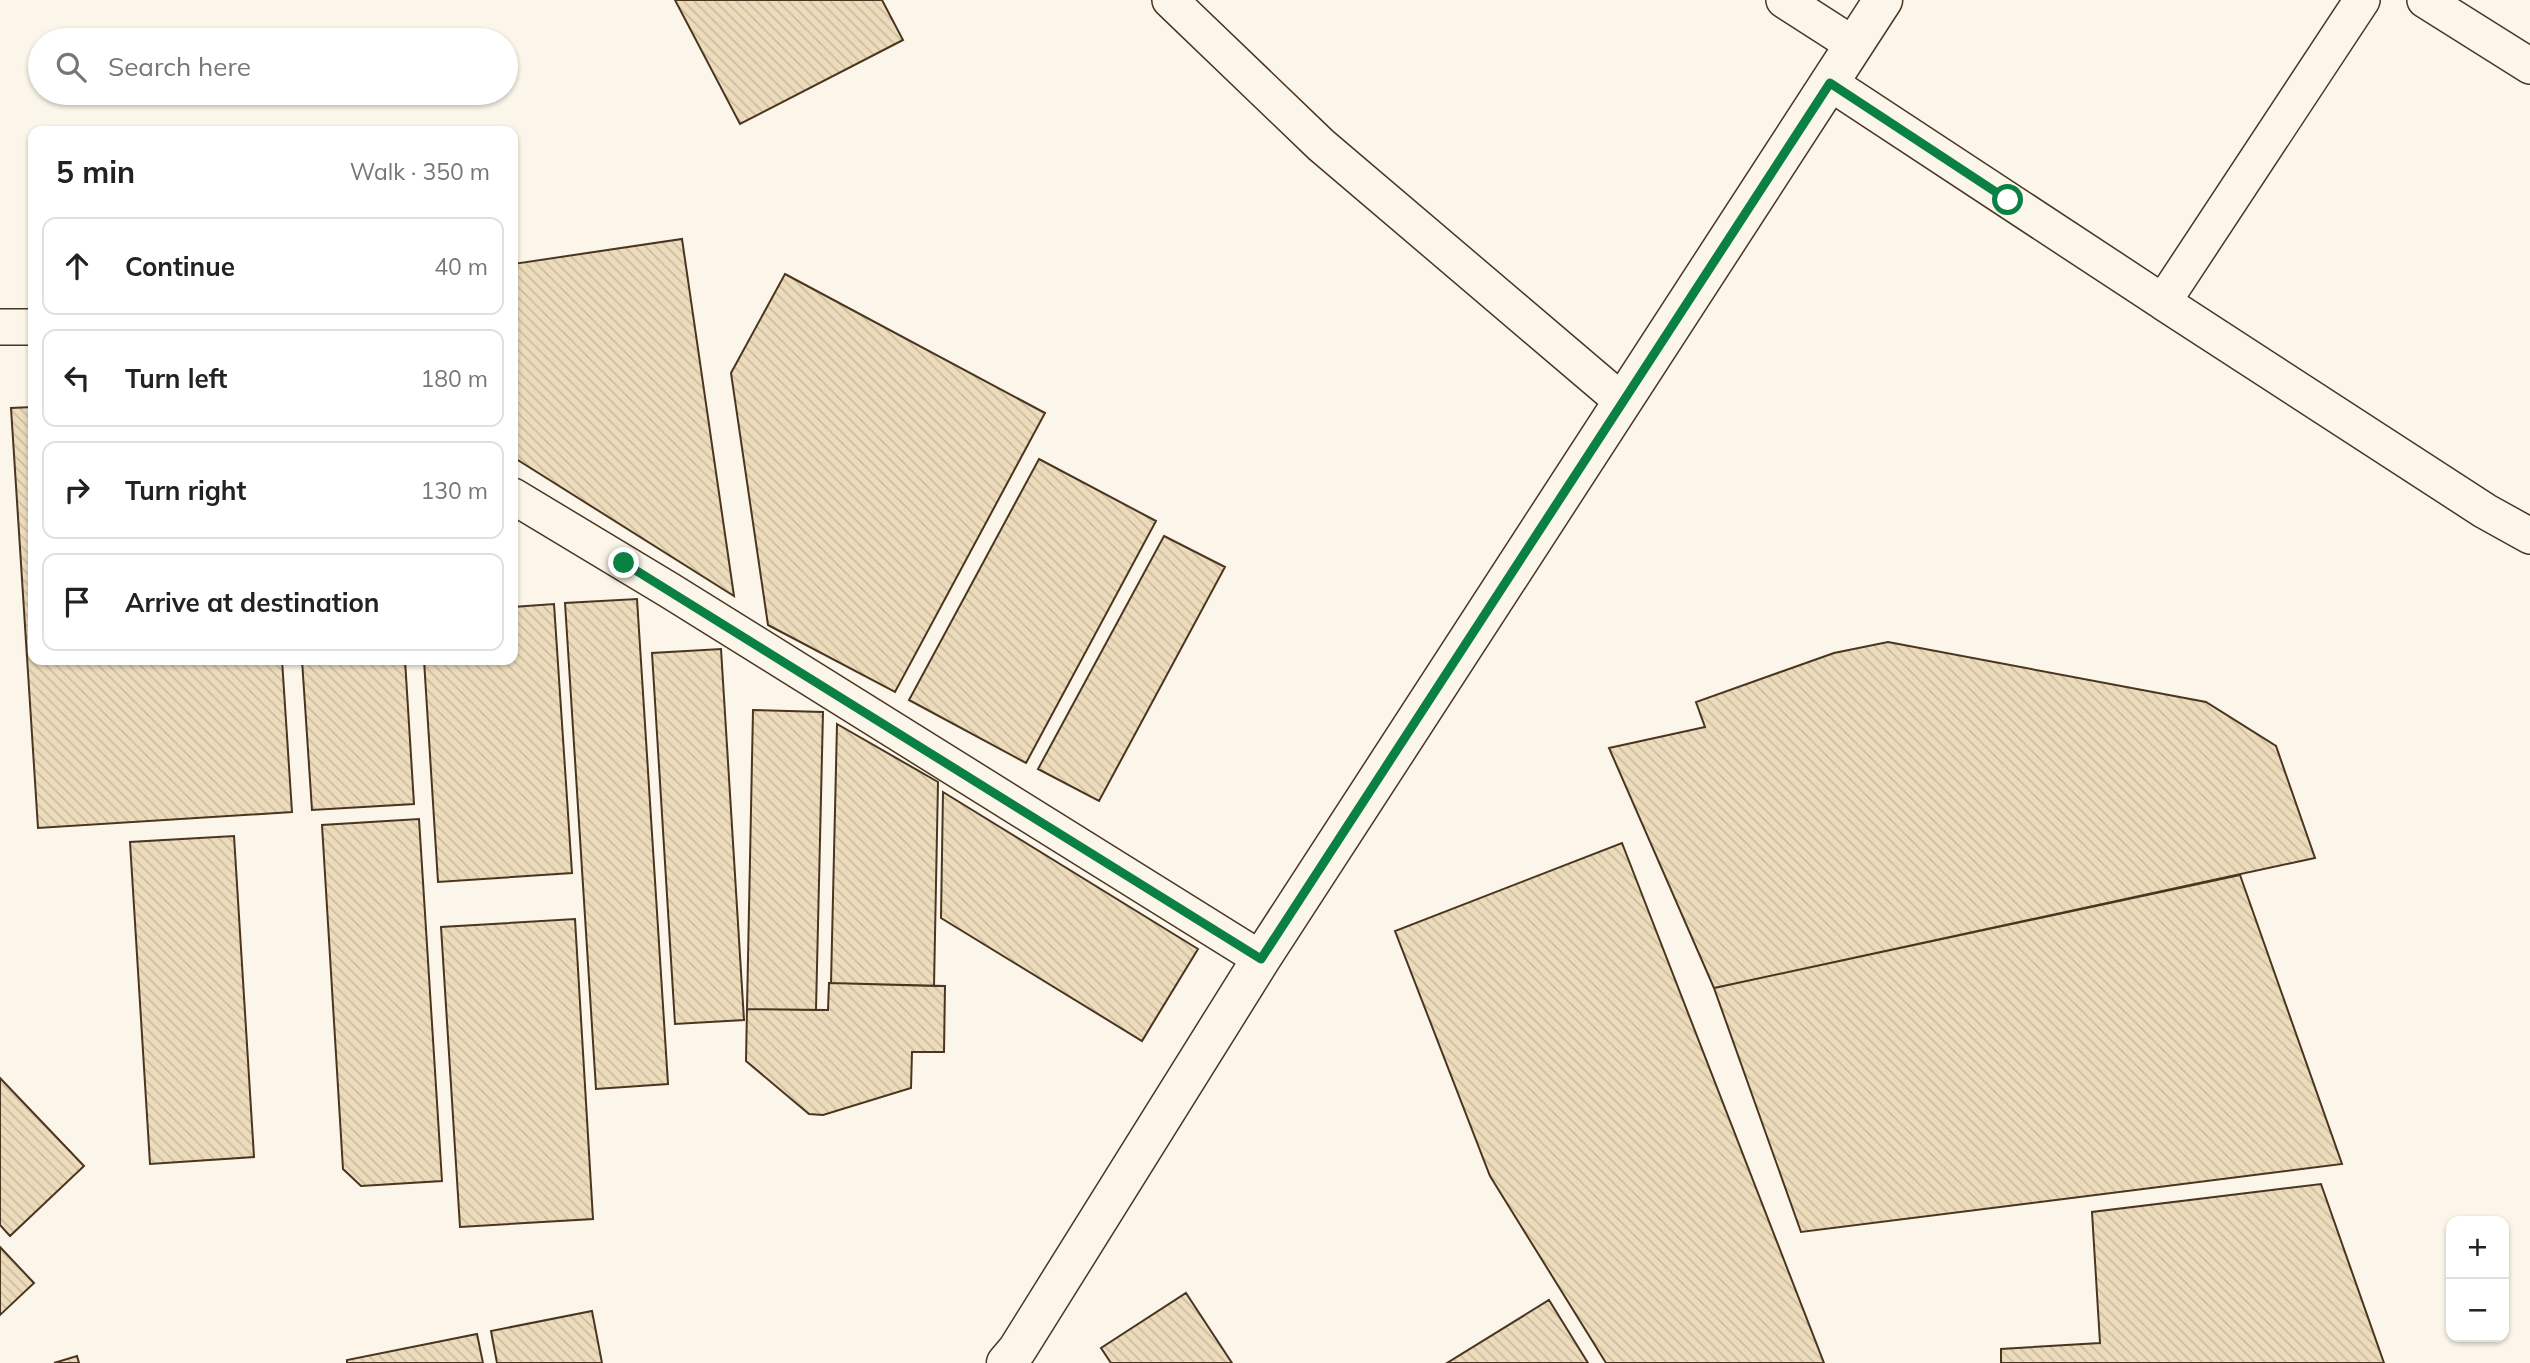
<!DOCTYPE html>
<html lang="en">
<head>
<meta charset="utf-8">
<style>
	:root { --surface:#fff; --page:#f6f6f6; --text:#222; --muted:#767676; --line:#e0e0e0 }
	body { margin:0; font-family:Mulish,sans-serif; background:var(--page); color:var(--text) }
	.controls { position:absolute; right:21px; bottom:21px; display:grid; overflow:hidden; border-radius:14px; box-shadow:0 2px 5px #0004 }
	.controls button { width:63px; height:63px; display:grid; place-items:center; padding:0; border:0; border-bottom:2px solid var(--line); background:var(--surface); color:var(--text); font:35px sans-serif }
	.stop { position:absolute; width:21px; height:21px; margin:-16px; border:5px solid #0b8043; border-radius:50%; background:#fff }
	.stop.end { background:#0b8043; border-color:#fff; box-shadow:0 2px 7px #0008 }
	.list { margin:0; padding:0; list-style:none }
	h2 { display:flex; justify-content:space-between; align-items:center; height:91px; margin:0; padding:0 28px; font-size:30px }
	h2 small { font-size:23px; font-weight:400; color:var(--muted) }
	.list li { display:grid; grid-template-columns:46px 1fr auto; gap:21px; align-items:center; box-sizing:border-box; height:98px; margin:0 14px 14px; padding:0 14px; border:2px solid var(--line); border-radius:14px }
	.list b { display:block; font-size:26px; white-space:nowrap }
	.list em { font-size:23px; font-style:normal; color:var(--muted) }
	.icon { flex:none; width:38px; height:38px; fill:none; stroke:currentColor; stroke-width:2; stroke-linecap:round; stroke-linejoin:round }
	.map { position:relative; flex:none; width:2530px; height:1363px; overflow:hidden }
	.search { position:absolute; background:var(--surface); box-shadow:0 2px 5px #0004; left:28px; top:28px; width:490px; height:77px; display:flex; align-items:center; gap:18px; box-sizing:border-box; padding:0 24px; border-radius:38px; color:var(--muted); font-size:26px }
	.panel { position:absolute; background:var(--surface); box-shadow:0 2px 5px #0004; left:28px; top:126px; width:490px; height:539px; border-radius:14px }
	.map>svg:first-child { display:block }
	.building { fill:url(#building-back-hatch); stroke:#4a3520; stroke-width:2 }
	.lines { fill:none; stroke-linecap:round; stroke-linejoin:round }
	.street-casing { stroke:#4a3520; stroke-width:38 }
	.secondary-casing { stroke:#4a3520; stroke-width:41 }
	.street { stroke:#fbf6e9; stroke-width:35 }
	.secondary { stroke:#fbf6e9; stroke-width:38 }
	.route { stroke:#0b8043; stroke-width:9 }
</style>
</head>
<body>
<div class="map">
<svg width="2530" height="1363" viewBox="0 0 2530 1363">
	<defs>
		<pattern id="building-back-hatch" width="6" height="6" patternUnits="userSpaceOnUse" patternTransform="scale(1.75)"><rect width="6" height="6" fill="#ecdcbc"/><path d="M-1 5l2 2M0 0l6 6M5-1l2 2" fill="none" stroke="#ccbda1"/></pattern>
	</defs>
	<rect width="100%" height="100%" fill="#fbf6e9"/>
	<!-- building -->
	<path class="building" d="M 675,0 L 882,0 L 903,40 L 740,124 Z
		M 682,239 L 734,596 L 513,457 L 513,264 Z
		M 785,274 L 1045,413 L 895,692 L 768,625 L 731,373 Z
		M 33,407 L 33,660 L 282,660 L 292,812 L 38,828 L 11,408 Z
		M 1039,459 L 1156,521 L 1026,763 L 909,700 Z
		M 1164,536 L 1225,567 L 1099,801 L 1038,769 Z
		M 637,599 L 668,1084 L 596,1089 L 565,603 Z
		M 554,604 L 572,873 L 438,882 L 424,660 L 513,660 L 513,607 Z
		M 1888,642 L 2206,702 L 2276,746 L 2315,858 L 1714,988 L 1609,748 L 1705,727 L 1696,702 L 1834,653 Z
		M 721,649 L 744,1020 L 675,1024 L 652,653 Z
		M 302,660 L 405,660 L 414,804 L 312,810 Z
		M 753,710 L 823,712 L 816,1010 L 747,1009 Z
		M 837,724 L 938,782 L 934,986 L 831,983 Z
		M 943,792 L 1198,949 L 1142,1041 L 941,918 Z
		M 419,819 L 442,1181 L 361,1186 L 343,1169 L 322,825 Z
		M 234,836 L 254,1157 L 150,1164 L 130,842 Z
		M 1622,843 L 1824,1363 L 1606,1363 L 1490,1176 L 1395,931 Z
		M 2240,875 L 2342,1164 L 1801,1232 L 1714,988 Z
		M 575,919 L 593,1219 L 460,1227 L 441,927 Z
		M 829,983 L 945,986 L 944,1052 L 912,1052 L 911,1088 L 823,1115 L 809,1114 L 746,1061 L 747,1009 L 828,1010 Z
		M 0,1078 L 84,1166 L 10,1236 L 0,1225 Z
		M 2321,1184 L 2384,1363 L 2001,1363 L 2001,1349 L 2100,1343 L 2092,1212 Z
		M 0,1247 L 34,1283 L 0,1315 Z
		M 1186,1293 L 1232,1363 L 1111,1363 L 1101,1348 Z
		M 1549,1300 L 1588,1363 L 1447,1363 Z
		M 592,1311 L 602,1363 L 497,1363 L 491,1331 Z
		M 477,1334 L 483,1363 L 347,1363 L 347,1360 Z
		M 77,1356 L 79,1363 L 54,1363 Z"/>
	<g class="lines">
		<!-- street casing -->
		<g class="street-casing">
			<path id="street" d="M 1170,0 L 1321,145 L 1623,402
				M 1784,0 L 1854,45
				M 2362,0 L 2163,302 L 2485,511 L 2530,536
				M 2425,0 L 2530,66
				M 1830,83 L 2163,302
				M 0,327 L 33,327
				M 513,496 L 669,590 L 1261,959"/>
		</g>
		<!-- secondary casing -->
		<g class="secondary-casing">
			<path id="secondary" d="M 1006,1363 L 1017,1350 L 1261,959 L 1883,0"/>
		</g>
		<!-- street -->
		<use href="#street" class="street"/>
		<!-- secondary -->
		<use href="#secondary" class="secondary"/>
	</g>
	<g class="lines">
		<!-- route -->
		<path class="route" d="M 624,563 L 1261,959 L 1830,83 L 2008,200"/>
	</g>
</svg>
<div class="controls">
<button>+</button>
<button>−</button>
</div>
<div class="stop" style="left:2008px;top:200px"></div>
<div class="stop end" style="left:624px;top:563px"></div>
<div class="search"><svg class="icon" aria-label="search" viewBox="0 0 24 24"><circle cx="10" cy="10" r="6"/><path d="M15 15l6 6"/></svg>Search here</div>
<section class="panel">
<h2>5 min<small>Walk · 350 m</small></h2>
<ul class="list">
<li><svg class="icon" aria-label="ahead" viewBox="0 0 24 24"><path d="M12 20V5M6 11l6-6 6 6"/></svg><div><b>Continue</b></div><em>40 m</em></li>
<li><svg class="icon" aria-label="left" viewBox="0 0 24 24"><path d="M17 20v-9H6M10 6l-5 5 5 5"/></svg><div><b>Turn left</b></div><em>180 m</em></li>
<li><svg class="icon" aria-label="right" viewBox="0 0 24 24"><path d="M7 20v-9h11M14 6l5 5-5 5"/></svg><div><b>Turn right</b></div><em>130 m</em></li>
<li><svg class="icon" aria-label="arrive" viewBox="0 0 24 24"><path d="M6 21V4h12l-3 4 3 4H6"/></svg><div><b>Arrive at destination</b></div></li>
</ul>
</section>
</div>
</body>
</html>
